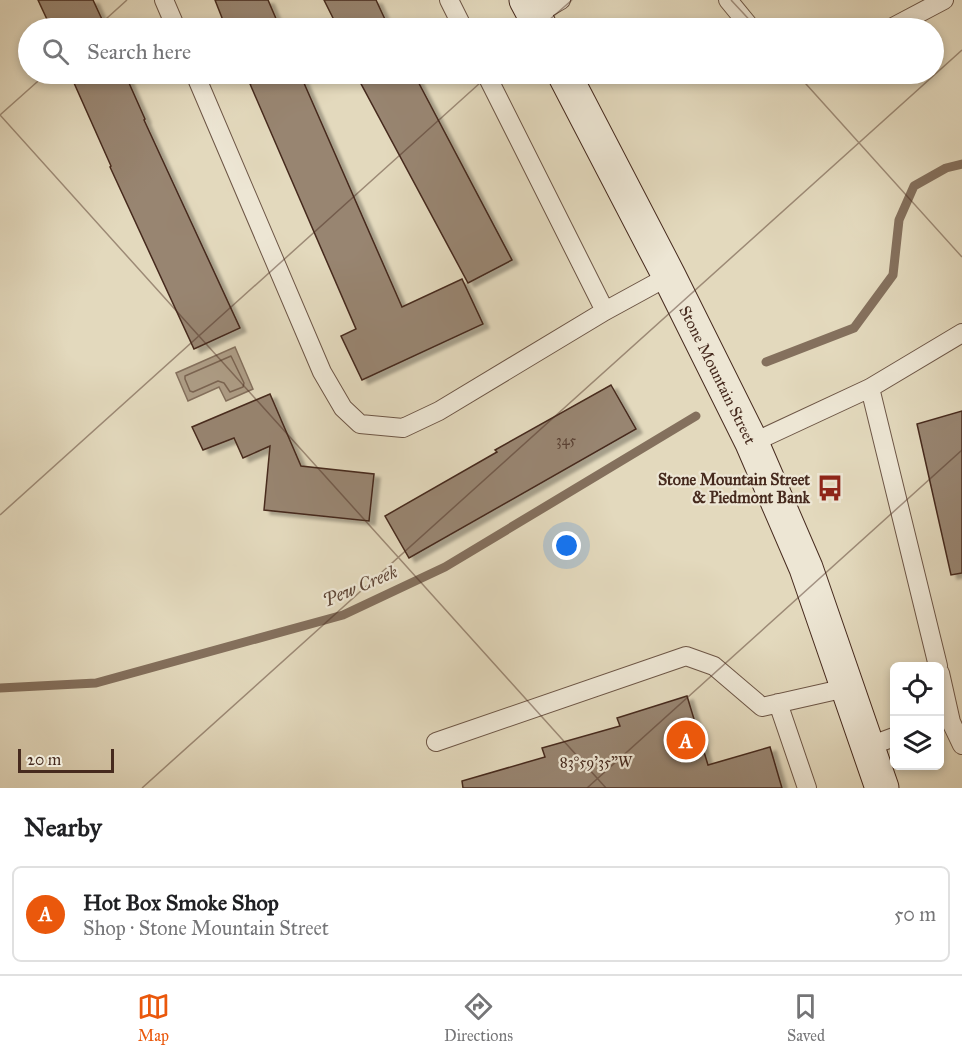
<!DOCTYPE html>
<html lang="en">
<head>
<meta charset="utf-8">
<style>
	:root { --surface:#fff; --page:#f2f2f2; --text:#202124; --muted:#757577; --line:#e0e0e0; --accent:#ea580c }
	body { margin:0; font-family:"IM FELL Great Primer",serif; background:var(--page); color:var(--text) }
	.controls { position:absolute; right:18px; bottom:18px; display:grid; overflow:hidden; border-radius:9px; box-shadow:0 3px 9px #0003 }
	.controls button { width:54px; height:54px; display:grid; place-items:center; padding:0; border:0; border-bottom:2px solid var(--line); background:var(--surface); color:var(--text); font:30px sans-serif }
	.scale { position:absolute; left:18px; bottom:15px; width:96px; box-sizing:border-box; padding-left:6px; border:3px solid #462a1e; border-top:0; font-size:16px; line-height:21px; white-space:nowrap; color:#462a1e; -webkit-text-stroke:4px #ede6d4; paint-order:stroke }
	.you { position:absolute; left:567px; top:546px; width:21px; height:21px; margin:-15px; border:4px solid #fff; border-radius:50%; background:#1a73e8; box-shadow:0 0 0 9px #1a73e833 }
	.badge { display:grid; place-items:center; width:39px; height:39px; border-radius:50%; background:var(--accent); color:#fff; font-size:20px; font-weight:700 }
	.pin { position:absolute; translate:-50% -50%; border:3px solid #fff; box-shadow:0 2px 6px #0006 }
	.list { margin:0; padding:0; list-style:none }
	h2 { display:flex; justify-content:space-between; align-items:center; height:78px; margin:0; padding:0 24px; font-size:26px }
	h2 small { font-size:20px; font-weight:400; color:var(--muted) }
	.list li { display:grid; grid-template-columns:39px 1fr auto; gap:18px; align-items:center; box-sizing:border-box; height:96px; margin:0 12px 12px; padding:0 12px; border:2px solid var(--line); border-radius:9px }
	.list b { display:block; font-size:22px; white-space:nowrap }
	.list p { margin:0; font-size:20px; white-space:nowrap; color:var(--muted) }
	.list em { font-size:20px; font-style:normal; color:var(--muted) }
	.icon { flex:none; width:33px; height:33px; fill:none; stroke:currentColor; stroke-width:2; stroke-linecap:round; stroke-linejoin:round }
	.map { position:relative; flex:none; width:962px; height:788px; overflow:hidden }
	.search { position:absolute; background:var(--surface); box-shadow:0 3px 9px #0003; left:18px; right:18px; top:18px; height:66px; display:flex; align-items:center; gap:15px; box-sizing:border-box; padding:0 21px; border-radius:33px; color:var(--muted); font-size:22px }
	.sheet { height:186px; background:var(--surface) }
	nav { display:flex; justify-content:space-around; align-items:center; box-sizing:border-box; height:84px; border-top:2px solid var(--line); background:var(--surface); font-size:16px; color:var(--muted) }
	nav a { display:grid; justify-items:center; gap:3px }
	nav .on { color:var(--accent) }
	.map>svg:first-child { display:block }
	.water { fill:#ae9e87; stroke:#84705d; stroke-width:1.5 }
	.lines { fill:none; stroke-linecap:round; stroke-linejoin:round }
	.shore { stroke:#7a6452; stroke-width:1.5 }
	.stream { stroke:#84705d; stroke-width:9 }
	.building { fill:#988571; stroke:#462a1e; stroke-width:1.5; filter:url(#shadow) }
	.lane-casing { stroke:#6d5646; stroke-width:20 }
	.secondary-casing { stroke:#462a1e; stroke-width:35 }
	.lane { stroke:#ede6d4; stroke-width:18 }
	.secondary { stroke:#ede6d4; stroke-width:33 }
	.ticks { fill:none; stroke:#462a1e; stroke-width:1.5; stroke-opacity:0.45 }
	.labels { text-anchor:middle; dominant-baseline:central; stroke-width:4.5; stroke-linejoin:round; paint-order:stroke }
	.number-label { font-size:14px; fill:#5a4133 }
	.street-label { font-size:16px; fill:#462a1e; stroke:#ede6d4 }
	.poi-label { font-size:16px; font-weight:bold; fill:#462a1e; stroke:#ede6d4; text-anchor:end }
	.water-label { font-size:18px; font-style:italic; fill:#604738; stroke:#ede6d4 }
	.ticks-label { font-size:15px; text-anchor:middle; fill:#462a1e; stroke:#ede6d4; stroke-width:4.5; stroke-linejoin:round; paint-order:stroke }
</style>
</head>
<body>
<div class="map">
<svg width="962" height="788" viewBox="0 0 962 788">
	<defs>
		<filter id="shadow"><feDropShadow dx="6" dy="4" stdDeviation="1.5" flood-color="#0004"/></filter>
	</defs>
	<rect width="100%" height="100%" fill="#e3d9bd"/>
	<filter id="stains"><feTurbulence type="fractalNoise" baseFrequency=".00333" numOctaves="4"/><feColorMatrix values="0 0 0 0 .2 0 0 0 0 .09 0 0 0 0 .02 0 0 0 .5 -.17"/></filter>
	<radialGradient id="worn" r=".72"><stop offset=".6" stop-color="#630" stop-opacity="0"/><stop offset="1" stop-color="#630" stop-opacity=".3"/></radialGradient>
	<!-- water -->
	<path class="water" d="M 235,347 L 253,389 L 226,401 L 219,387 L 188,401 L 176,373 Z"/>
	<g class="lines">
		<!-- shore -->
		<path class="shore" d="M 231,356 L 244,383 L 243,387 L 230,392 L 224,383 L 218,381 L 193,392 L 190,391 L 185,379 L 185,376 Z"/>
		<!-- stream -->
		<path class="stream" d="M 766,362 L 854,328 L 893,275 L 899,220 L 914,186 L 946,168 L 962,164
			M 0,688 L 96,683 L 343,615 L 445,567 L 696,416"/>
	</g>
	<!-- building -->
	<path class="building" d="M 38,0 L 93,0 L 106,28 L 51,28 Z
		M 215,0 L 268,0 L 280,28 L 226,28 Z
		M 324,0 L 376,0 L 389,28 L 338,28 Z
		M 70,74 L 125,74 L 145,119 L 144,120 L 240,328 L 194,349 L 110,167 L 111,166 Z
		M 273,74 L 300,74 L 402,307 L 462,279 L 483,324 L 362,380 L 341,336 L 356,329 L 250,84 Z
		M 372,74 L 414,74 L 512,260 L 468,283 L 359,80 Z
		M 611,385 L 636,429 L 409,558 L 385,516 L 497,452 L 495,450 Z
		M 270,394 L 301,466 L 374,474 L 369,521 L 264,510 L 270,446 L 243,458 L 234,438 L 203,450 L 192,427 Z
		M 962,411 L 962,573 L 951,575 L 917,424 Z
		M 687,696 L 708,765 L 770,747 L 782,788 L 463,788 L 462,781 L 545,757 L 542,748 L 620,726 L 617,718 Z"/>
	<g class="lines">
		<!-- lane casing -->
		<g class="lane-casing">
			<path id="lane" d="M 164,0 L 176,28
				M 449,0 L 463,28
				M 728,0 L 751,28
				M 534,16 L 561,0
				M 891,28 L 944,0
				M 195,74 L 322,372 L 343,408 L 360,424 L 403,428 L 439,411 L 605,311 L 669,276
				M 486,74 L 605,311
				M 870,388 L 938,666
				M 752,443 L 870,388 L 962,333
				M 940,673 L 951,722 L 962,745
				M 778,703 L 807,788
				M 436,742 L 686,656 L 714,666 L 762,707 L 846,688
				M 867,747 L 894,737"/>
		</g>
		<!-- secondary casing -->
		<g class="secondary-casing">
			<g id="secondary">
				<path d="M 526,0 L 541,28"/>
				<path id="s1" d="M 564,74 L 669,276 L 752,443 L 806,568 L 882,788"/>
			</g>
		</g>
		<!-- lane -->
		<use href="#lane" class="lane"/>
		<!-- secondary -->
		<use href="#secondary" class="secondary"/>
	</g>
	<!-- ticks -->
	<path class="ticks" d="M 731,0 L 757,28M 96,28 L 127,0M 540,28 L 572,0M 797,74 L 962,257M 0,115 L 606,788M 0,115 L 46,74M 0,515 L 490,74M 142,788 L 962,50M 587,788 L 962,450"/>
	<!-- icons -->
	<defs>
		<g id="bus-bare" transform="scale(2.07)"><path d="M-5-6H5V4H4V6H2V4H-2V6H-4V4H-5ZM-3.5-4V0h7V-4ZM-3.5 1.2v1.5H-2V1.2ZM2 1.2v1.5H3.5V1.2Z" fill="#8f2418" stroke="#ede6d4" stroke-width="2.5" paint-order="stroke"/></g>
	</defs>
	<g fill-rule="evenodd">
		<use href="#bus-bare" x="830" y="488"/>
	</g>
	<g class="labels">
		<!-- number labels -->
		<g class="number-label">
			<text x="566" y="440">345</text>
		</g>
		<!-- street labels -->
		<g class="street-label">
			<text stroke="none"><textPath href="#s1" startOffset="338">Stone Mountain Street</textPath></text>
		</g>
		<!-- poi labels -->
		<g class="poi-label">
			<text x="810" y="479">Stone Mountain Street<tspan x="810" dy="18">&amp; Piedmont Bank</tspan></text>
		</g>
		<!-- water labels -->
		<g class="water-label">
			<text transform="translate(360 586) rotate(-23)">Pew Creek</text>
		</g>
	</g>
	<g class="ticks-label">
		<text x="596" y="767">83°59'35"W</text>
	</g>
	<rect width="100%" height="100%" filter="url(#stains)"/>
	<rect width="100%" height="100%" fill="url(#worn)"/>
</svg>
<div class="controls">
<button><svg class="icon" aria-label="locate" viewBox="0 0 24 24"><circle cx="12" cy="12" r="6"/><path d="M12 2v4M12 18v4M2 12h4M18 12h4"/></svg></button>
<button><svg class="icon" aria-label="layers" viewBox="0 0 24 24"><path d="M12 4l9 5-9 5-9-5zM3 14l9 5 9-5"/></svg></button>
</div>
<div class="scale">20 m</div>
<div class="you"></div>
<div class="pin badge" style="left:686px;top:740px">A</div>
<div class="search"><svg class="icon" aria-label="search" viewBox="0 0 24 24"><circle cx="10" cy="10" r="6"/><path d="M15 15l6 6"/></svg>Search here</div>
</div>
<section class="sheet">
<h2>Nearby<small></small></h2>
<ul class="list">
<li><span class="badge">A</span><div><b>Hot Box Smoke Shop</b><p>Shop · Stone Mountain Street</p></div><em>50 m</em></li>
</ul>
</section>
<nav>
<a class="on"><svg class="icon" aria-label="map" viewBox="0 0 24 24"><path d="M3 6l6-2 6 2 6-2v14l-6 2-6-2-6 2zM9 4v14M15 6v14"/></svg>Map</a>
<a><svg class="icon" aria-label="directions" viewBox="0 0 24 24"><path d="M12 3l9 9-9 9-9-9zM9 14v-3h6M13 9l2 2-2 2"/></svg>Directions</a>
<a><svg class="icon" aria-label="saved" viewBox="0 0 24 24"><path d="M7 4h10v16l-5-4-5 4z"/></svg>Saved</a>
</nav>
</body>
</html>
